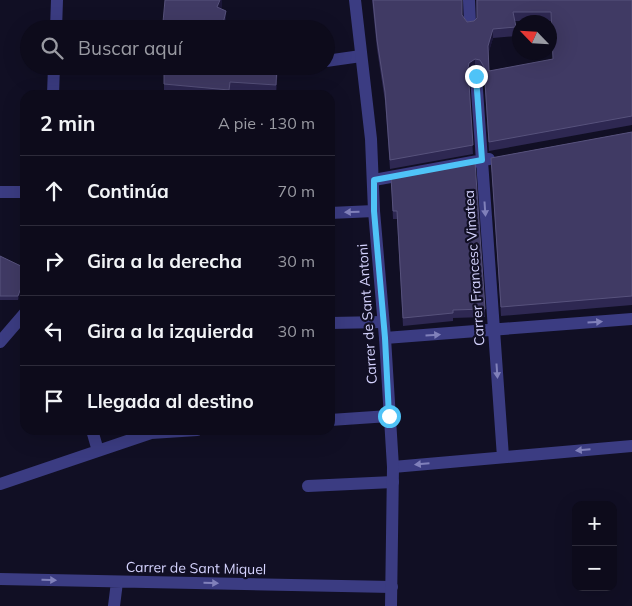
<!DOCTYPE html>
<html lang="es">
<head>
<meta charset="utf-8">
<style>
	:root { --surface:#0d0b1b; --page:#1b1928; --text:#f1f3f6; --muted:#9a9ba3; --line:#2d2b3a }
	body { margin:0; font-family:Mulish,sans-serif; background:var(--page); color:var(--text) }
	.controls { position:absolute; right:15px; bottom:15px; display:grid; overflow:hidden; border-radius:10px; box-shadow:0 5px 20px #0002 }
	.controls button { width:45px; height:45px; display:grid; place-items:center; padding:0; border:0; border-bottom:1px solid var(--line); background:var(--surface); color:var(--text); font:25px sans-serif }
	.compass { position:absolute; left:512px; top:15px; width:45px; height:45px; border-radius:50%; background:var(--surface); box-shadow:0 5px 20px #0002; rotate:295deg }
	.stop { position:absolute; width:15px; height:15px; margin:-11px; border:4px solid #4fc3f7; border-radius:50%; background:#fff }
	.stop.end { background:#4fc3f7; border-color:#fff; box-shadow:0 1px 5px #0008 }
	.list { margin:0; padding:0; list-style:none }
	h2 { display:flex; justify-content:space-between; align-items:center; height:65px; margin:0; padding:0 20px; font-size:21px }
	h2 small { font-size:16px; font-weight:400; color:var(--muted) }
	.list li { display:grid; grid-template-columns:32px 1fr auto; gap:15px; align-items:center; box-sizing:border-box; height:70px; padding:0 20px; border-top:1px solid var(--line) }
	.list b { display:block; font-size:19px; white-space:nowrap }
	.list em { font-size:16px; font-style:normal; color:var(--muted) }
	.icon { flex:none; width:28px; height:28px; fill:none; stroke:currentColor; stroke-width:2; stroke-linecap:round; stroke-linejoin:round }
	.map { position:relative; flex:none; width:632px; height:606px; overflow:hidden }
	.search { position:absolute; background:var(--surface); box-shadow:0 5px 20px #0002; left:20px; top:20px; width:315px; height:55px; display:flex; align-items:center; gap:12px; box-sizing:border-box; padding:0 18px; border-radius:28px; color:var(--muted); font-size:19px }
	.panel { position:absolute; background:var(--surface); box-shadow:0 5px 20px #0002; left:20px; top:90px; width:315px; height:345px; border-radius:15px }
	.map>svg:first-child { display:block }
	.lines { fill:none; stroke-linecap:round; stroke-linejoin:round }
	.pedestrian { stroke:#3b3c82; stroke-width:12 }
	.minor { stroke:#3b3c82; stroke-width:12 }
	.tertiary { stroke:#3b3c82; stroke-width:12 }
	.wall { fill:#2e2852; fill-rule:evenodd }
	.shaded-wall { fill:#1b1638 }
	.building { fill:#403a64; stroke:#57527c; fill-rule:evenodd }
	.oneway { fill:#8080ba }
	.route { stroke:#4fc3f7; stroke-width:6 }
	.labels { text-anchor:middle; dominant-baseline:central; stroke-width:4.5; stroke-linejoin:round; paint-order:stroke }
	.street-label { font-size:14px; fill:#d5d3fe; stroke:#110f24 }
</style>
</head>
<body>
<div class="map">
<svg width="632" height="606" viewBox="0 0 632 606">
	<rect width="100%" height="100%" fill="#110f24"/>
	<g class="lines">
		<!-- pedestrian -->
		<path class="pedestrian" d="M 330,323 L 383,322
			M 330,420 L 389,416
			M 92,430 L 98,451
			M 0,484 L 151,433 L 197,430
			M 308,486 L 393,482"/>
		<!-- minor -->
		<path class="minor" d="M 469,0 L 470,23
			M 56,29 L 57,0
			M 326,61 L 361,56
			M 476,76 L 503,457
			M 53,95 L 54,66
			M 374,180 L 489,159
			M 0,192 L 25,192
			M 330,213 L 374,211
			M 385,338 L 632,319
			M 0,342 L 25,313
			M 393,467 L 632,446
			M 0,579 L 392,587
			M 114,606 L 117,582"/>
		<!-- tertiary -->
		<path class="tertiary" d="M 355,0 L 371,139 L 374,211 L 385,338 L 393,467 L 391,606"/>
	</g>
	<!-- wall -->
	<path class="wall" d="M 372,0 L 462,0 L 462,15 L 467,22 L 474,21 L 477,18 L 476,0 L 632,0 L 632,125 L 489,151 L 484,75 L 480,69 L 475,68 L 469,72 L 468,75 L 473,154 L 390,169 L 385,101 L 377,49 ZM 515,21 L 551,21 L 553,59 L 489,71 L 488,54 L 493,38 L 516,36 L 516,27 Z
		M 157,66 L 278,66 L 276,95 L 164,95 L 164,71 Z
		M 632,132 L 632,305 L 501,316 L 491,158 Z
		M 391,177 L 485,309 L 485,317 L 453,318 L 453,321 L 403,326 L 397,219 L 393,219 Z
		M 0,256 L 25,268 L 18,300 L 0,300 Z"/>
	<!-- shaded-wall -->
	<path class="shaded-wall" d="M 220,0 L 222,0 L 222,7 L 217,20 L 217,7 Z
		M 226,11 L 226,23 L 225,29 L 223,24 Z
		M 493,29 L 493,38 L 488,55 L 488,46 Z
		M 475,59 L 475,68 L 469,72 L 468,77 L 468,68 L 469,63 Z
		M 277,66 L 278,66 L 276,95 L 276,85 Z
		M 25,277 L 25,281 L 18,300 L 18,296 Z"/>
	<!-- building -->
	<path class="building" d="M 165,0 L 220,0 L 217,7 L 226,11 L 223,24 L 228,24 L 228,27 L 250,29 L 155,29 L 163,22 Z
		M 373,0 L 462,0 L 462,15 L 467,22 L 474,21 L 477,18 L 477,0 L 632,0 L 632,116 L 489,142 L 484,67 L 480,60 L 475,59 L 469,63 L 468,68 L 473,145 L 390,160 L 385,92 L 377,40 ZM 513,12 L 551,12 L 553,59 L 489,71 L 488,46 L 493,29 L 516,27 Z
		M 164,66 L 277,66 L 276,85 L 230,82 L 229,90 L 164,84 Z
		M 632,132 L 632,296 L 501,307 L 491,158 Z
		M 475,162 L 485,309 L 453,310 L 453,313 L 403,318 L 397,211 L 393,211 L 391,177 Z
		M 0,256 L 25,268 L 25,277 L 18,296 L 0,296 Z"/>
	<!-- one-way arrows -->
	<defs><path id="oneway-solid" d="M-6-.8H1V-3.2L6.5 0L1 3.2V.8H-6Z" transform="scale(1.25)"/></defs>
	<g class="oneway">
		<use href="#oneway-solid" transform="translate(485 209) rotate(86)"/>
		<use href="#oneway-solid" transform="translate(352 212) rotate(178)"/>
		<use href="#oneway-solid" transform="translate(595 322) rotate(-4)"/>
		<use href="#oneway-solid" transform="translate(433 335) rotate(-4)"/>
		<use href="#oneway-solid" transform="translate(497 371) rotate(86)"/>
		<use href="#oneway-solid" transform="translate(583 450) rotate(175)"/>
		<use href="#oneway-solid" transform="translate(422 464) rotate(175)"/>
		<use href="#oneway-solid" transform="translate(49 580) rotate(1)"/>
		<use href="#oneway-solid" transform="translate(211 583) rotate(1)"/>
	</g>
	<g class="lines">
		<!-- route -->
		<path class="route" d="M 389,416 L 385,338 L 374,211 L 374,180 L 482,160 L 476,76"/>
	</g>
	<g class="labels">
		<!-- street labels -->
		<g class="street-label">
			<text transform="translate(474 268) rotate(-94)">Carrer Francesc Vinatea</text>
			<text transform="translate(367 314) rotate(-94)">Carrer de Sant Antoni</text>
			<text transform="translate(196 568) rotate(1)">Carrer de Sant Miquel</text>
		</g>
	</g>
</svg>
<div class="controls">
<button>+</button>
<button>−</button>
</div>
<svg class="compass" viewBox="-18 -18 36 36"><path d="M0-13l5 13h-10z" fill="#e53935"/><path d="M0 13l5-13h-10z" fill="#9a9ba3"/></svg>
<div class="stop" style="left:389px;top:416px"></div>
<div class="stop end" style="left:476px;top:76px"></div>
<div class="search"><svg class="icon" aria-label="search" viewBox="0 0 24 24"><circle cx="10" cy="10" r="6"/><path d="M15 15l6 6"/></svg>Buscar aquí</div>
<section class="panel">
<h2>2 min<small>A pie · 130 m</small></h2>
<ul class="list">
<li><svg class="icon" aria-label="ahead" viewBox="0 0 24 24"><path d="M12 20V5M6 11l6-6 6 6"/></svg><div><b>Continúa</b></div><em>70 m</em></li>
<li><svg class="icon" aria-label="right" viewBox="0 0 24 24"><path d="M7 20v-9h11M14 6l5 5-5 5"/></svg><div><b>Gira a la derecha</b></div><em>30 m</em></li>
<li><svg class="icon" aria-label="left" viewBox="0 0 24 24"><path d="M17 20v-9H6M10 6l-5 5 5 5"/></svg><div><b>Gira a la izquierda</b></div><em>30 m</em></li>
<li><svg class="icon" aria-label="arrive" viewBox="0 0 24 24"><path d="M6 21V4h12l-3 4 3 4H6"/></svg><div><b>Llegada al destino</b></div></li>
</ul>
</section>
</div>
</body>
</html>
